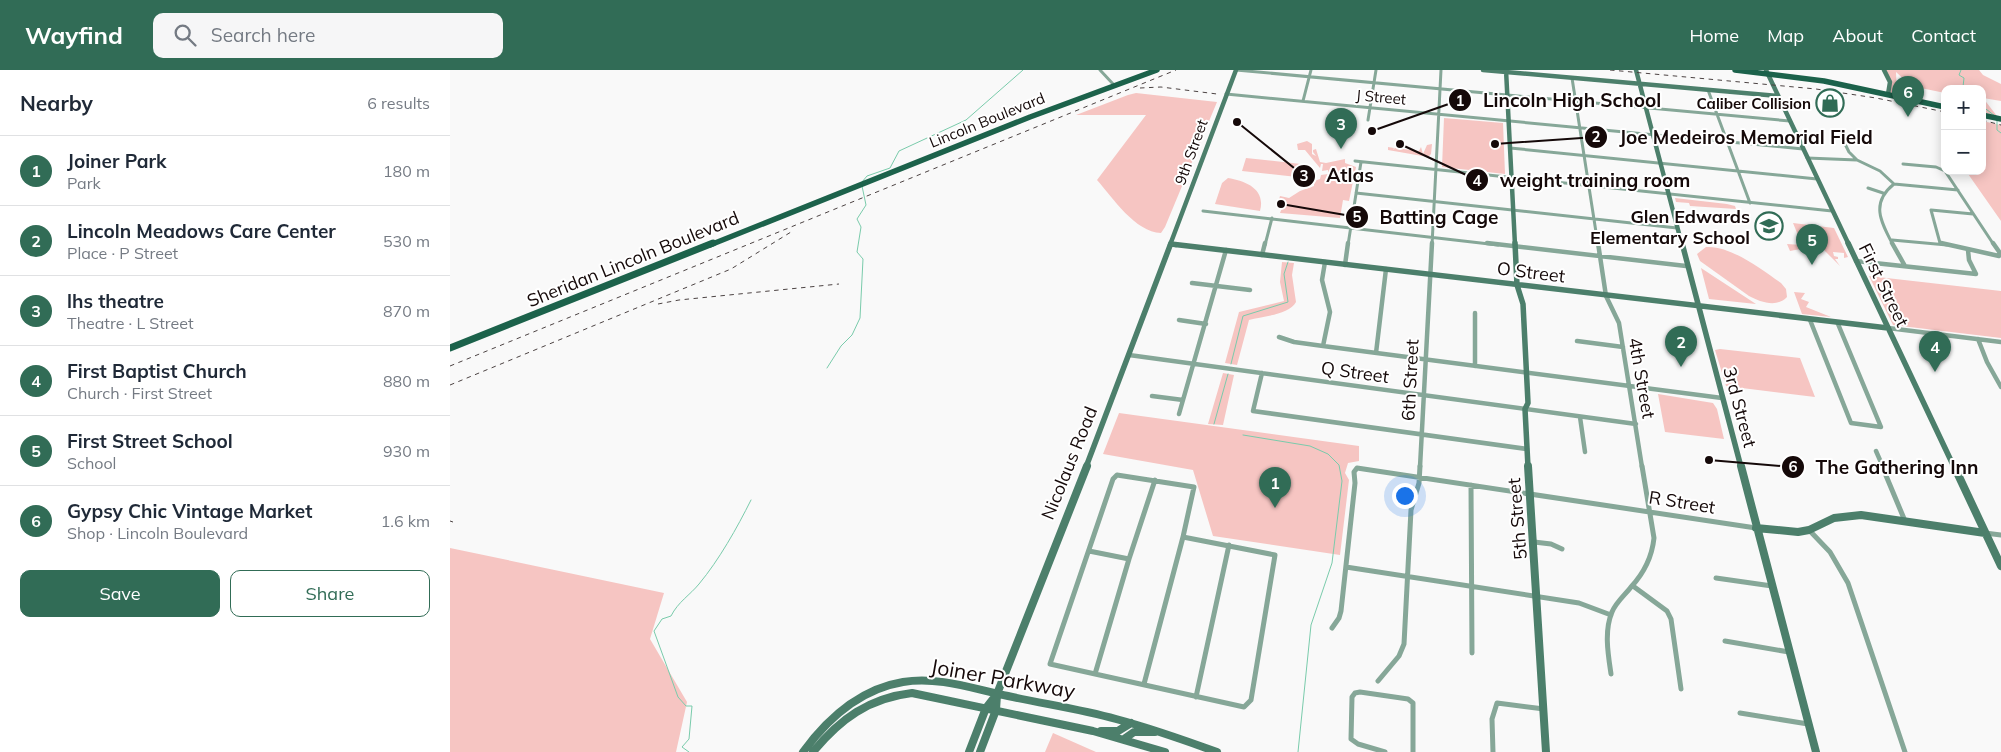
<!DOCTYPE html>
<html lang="en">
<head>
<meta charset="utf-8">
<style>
	:root { --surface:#fff; --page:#f6f6f7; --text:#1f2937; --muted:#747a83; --line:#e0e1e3; --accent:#316c56 }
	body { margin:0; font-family:Mulish,sans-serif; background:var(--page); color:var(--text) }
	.controls { position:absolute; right:15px; top:15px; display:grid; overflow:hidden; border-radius:10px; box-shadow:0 2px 12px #0003 }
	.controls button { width:45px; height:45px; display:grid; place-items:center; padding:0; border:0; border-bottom:1px solid var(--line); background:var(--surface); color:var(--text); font:25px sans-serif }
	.you { position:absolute; left:954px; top:425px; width:18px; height:18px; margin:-12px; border:4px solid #fff; border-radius:50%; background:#1a73e8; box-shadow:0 0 0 8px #1a73e833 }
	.badge { display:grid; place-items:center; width:32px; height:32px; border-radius:50%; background:var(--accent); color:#fff; font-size:16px; font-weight:700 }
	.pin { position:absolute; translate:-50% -41px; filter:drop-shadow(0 1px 2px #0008) }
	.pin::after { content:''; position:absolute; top:26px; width:18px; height:15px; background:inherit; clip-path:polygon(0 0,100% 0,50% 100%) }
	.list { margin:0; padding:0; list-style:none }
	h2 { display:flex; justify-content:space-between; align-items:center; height:65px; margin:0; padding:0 20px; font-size:21px }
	h2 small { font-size:16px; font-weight:400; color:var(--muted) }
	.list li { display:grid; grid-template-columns:32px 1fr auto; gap:15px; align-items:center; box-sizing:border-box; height:70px; padding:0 20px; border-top:1px solid var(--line) }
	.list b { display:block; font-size:19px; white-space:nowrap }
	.list p { margin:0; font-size:16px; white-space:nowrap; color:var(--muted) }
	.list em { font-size:16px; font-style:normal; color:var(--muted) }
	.actions { display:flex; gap:10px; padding:15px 20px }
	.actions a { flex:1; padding:11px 0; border:1px solid var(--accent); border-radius:10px; text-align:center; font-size:18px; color:var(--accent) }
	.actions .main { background:var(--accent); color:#fff }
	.icon { flex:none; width:28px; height:28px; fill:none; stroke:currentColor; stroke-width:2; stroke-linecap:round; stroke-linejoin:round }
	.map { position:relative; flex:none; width:1551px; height:682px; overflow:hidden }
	header { display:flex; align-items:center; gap:30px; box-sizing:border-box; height:70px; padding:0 25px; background:var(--accent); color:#fff }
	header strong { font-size:24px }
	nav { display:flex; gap:28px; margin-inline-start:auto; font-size:18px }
	.search { width:350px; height:45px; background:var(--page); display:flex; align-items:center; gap:12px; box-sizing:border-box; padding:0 18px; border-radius:10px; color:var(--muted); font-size:19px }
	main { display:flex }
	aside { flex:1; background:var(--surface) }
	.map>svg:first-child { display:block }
	.green { fill:#f6c5c2 }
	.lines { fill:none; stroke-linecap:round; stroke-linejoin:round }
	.stream { stroke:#79cbab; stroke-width:1 }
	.street-far2 { stroke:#86a798; stroke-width:3 }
	.street-far1 { stroke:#86a798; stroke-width:4.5 }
	.street { stroke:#86a798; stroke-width:5 }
	.secondary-far2 { stroke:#4c7f6b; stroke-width:4.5 }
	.secondary-far1 { stroke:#4c7f6b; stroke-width:5.5 }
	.secondary { stroke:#4c7f6b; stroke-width:8 }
	.primary-far1 { stroke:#1c624b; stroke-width:5.5 }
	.primary { stroke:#1c624b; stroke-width:7 }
	.rail { stroke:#4c4343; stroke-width:1; stroke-dasharray:4.5 4.5; stroke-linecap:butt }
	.labels { text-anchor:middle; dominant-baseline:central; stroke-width:4; stroke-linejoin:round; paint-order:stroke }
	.far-street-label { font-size:15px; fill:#150909; stroke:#fff }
	.far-poi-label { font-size:15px; font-weight:bold; fill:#150909; stroke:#fff; text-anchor:end }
	.poi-label { font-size:18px; font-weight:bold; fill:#150909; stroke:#fff; text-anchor:end }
	.street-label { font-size:18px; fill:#150909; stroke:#fff }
	.near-street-label { font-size:21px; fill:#150909; stroke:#fff }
	.leader { fill:none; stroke:#150909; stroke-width:2 }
	.callout-dot { fill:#150909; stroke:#fff; stroke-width:2 }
	.mark-label { font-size:15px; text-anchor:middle; font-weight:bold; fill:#fff }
	.callout-label { font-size:19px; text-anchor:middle; font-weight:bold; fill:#150909; stroke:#fff; stroke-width:4; stroke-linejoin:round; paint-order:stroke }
</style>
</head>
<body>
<header>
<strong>Wayfind</strong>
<div class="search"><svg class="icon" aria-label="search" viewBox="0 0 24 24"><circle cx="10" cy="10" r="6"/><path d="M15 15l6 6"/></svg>Search here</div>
<nav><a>Home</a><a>Map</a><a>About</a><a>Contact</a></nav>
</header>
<main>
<aside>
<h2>Nearby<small>6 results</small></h2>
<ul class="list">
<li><span class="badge">1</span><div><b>Joiner Park</b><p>Park</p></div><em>180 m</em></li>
<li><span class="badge">2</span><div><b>Lincoln Meadows Care Center</b><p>Place · P Street</p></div><em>530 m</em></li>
<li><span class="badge">3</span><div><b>lhs theatre</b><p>Theatre · L Street</p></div><em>870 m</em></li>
<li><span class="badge">4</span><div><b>First Baptist Church</b><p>Church · First Street</p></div><em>880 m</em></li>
<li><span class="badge">5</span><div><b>First Street School</b><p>School</p></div><em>930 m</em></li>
<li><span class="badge">6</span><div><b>Gypsy Chic Vintage Market</b><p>Shop · Lincoln Boulevard</p></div><em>1.6 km</em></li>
</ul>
<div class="actions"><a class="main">Save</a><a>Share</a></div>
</aside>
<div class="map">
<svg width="1551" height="682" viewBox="0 0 1551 682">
	<rect width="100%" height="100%" fill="#f9f9f9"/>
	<!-- green -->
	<path class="green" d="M 1434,0 L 1529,0 L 1533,5 L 1551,14 L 1551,31 L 1533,28 L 1547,46 L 1532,42 L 1532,19 L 1495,19 L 1495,23 L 1461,16 L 1446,2 L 1447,26 L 1440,24 L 1441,12 Z
		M 686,23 L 767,32 L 715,157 L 711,163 C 685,162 663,128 647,110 L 696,45 L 626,45 L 678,25 Z
		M 994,48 L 1053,53 L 1055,104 L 992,97 Z
		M 1532,51 L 1551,55 L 1551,151 L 1516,101 L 1534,100 L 1532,97 Z
		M 857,71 L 862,74 L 862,84 L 866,86 L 863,82 L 863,80 L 866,79 L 870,92 L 876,93 L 895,89 L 895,93 L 906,97 L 899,131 L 893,130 L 890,148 L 830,143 L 832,138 L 827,137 L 830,126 L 839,128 L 850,121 L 864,116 L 864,111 L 870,109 L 871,105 L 878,104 L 878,100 L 872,101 L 873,94 L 871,94 L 870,98 L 855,80 L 848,80 L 847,74 Z
		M 982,74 L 981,84 L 978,87 L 938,80 L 938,77 L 944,78 L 943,80 L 945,78 L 969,81 L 971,77 L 973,84 L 977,75 Z
		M 796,88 L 851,94 L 847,107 L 792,101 Z
		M 778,108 C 796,111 816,119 810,141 L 765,134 L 772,113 Z
		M 1225,128 L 1277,134 L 1285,136 L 1286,139 L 1240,136 L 1239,133 L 1226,132 Z
		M 1343,153 L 1384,158 L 1398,187 L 1394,188 L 1394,183 L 1383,182 L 1384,186 L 1388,187 L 1388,189 L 1385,189 L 1390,196 L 1373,179 L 1366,181 L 1361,177 L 1340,181 L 1337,174 L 1352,175 Z
		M 1256,177 C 1280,175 1311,199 1331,213 L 1336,219 L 1337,227 C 1327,238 1310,232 1299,226 L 1250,191 L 1247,184 Z
		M 832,192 L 844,193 L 842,205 L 846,232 C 839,245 813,246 799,250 L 787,295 L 775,293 L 789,242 L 834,231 L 830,212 Z
		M 1251,198 L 1306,234 L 1259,229 Z
		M 1419,206 L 1551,221 L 1551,268 L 1443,255 Z
		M 1344,222 L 1355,223 L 1351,229 L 1359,232 L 1356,237 L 1381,247 L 1352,244 Z
		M 1270,279 L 1350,288 L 1365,327 L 1276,316 L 1265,280 Z
		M 773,303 L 784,305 L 773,355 L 758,354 Z
		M 1208,324 L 1263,333 L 1267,339 L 1274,369 L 1215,362 Z
		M 669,343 L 909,376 L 909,391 L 898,393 L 895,403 L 899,410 L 890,485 L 763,466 L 743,400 L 653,384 Z
		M 0,478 L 214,523 L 200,569 L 237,632 L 226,682 L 0,682 Z
		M 603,663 L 646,682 L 595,682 Z"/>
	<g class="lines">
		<!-- stream -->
		<path class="stream" d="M 1511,0 L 1509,5 L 1514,8 L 1513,17 L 1515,19
			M 1532,36 L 1545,46
			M 1547,50 L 1547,60 L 1551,63
			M 412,112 L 417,106 L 440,98 L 449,81 L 516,50 L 573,0
			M 781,294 L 793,246 L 838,232 L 834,204 L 838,192
			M 377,298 L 391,276 L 402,265 L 410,248 L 413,189 L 407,182 L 411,157 L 407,149 L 416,135 L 412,116
			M 764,354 L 778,304
			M 793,365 L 860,376 L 878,384 L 889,395 L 892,411 L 882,493 L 861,555 L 848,682
			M 239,682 L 232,677 L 239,669 L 242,636 L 236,636 L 228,627 L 204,561 L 212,549 L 221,546 C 228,532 240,525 249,514 C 269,490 287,458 301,430"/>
		<!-- street-far2 -->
		<path class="street-far2" d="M 650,0 L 664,15
			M 786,0 L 1340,51
			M 1122,8 L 1148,175
			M 1258,20 L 1300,133
			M 776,24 L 1353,79
			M 853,31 L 861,0
			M 918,50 L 926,0
			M 1392,68 L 1399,82 L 1407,90
			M 1060,78 L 1367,109
			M 1357,88 L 1407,90 L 1430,101 L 1444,114 C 1420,133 1431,152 1443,175
			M 905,91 L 1382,141
			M 1453,94 L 1486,97 L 1495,101
			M 1495,101 L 1544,175
			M 1444,114 L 1508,120
			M 1418,118 L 1433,123
			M 906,123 L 1227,158
			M 753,141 L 1048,175
			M 1442,170 L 1497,175
			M 1490,173 L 1481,140 L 1523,144
			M 815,175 L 822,148
			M 898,175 L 911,92
			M 982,175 L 991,0"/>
		<!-- street-far1 -->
		<path class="street-far1" d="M 1037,173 L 1236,196
			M 1148,173 L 1156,226 L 1169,253 L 1192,397
			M 1442,173 L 1455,196
			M 1491,173 L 1549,186 L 1550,183 L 1543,173
			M 812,185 L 815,173
			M 1406,191 L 1526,204 L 1519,190 L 1518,180
			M 895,195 L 898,173
			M 742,213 L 800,220
			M 1025,243 L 1025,296
			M 729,250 L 756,254
			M 1360,250 L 1401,353 L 1431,357 L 1388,254
			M 1438,258 L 1551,272
			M 829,267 L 844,272 L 873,276 L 1272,328
			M 1528,269 L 1537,292 L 1551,317
			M 1127,271 L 1173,277
			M 873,276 L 880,242 L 872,210 L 875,192
			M 926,283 L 936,199
			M 679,285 L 1186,354
			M 812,303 L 803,341 L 1077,379
			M 702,326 L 733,330
			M 729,344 L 776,180
			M 1130,347 L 1135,382
			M 1426,381 L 1433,397
			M 970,397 L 982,173"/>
		<!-- street -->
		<path class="street" d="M 1432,396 L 1455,451
			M 667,405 L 744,417 L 733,467 L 825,485 L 801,630 L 794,637 L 600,594 L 663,409 Z
			M 1021,415 L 1022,583
			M 1359,460 L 1380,482 L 1398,513 L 1455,682
			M 1535,463 L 1551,465
			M 1084,472 L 1101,474 L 1112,479
			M 639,481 L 679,489 L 705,410
			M 896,497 L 1129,533 L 1161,545
			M 1266,508 L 1322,516
			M 1183,516 L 1217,541 L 1221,549 L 1231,619
			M 882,558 L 889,548 L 891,541 L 905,413 L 904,402 L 907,398 L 1306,458
			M 1275,571 L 1339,582
			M 645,604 L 679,489
			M 1161,604 C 1158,584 1154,561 1162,542 C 1166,532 1175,525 1181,517 C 1194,503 1202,487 1204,468 L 1192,396
			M 928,611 L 949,586 L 954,574 L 961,440 L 969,413 L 970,396
			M 694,614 L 733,467
			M 746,627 L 779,475
			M 1290,643 L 1358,654
			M 935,682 L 908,674 L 901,669 L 902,627 L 905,623 L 910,622 L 958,629 L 963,633 L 963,682
			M 1043,682 L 1042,649 L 1047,633 L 1094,639"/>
		<!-- secondary-far2 -->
		<path class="secondary-far2" d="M 1033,0 L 1328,26
			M 1056,0 L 1065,175
			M 1186,0 L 1232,175
			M 1316,0 L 1399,175
			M 1434,0 L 1440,12 L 1438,24
			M 721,174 L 726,175
			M 720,175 L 786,0"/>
		<!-- secondary-far1 -->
		<path class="secondary-far1" d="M 1065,173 L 1067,215 L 1073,234 L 1078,333 L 1075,339 L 1078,397
			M 1232,173 L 1291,397
			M 1398,173 L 1504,397
			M 721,174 L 1438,258
			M 636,397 L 721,173"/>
		<!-- secondary -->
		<path class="secondary" d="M 1078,396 L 1096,682
			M 1291,396 L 1366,682
			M 1504,396 L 1551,496
			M 1306,458 L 1348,462 L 1359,460 L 1384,448 L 1411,445 L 1535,463
			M 651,661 L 668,661 L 681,653
			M 674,669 L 684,662 L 705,662
			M 353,682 C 378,648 410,619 453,612 C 488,606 524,619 558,626 C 594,634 630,639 666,649 C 700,658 734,670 767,682
			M 363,682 C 390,649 419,628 462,623 L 643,661 L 715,682
			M 519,682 L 536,638 L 547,624 L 637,396
			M 530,682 L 546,640 L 547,625"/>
		<!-- primary-far1 -->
		<path class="primary-far1" d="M 1285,0 L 1374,11 L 1495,37
			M 1532,45 L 1551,49
			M 260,175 L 580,47 L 707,0"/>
		<!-- primary -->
		<path class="primary" d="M 0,278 L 263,173"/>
		<!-- rail -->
		<path class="rail" d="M 1160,0 L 1366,19 L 1426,28 L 1495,42
			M 690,18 L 711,17 L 767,24
			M 1532,50 L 1551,55
			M 208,234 L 229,230 L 389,214
			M 0,296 L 726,0
			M 0,315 L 281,199 L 341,162
			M 0,451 L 3,452"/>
	</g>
	<!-- icons -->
	<defs>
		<g id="shop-ring" transform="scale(1.4375)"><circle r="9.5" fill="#fff" stroke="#316c56" stroke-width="1.5"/><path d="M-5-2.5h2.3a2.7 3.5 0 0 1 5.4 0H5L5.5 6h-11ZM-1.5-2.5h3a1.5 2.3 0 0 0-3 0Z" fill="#316c56"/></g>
		<g id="school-ring" transform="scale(1.4375)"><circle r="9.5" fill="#fff" stroke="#316c56" stroke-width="1.5"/><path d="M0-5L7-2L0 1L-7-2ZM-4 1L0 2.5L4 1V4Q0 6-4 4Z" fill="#316c56"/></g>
	</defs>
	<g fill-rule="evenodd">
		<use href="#shop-ring" x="1380" y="33"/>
		<use href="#school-ring" x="1319" y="156"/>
	</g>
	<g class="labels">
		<!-- far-street labels -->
		<g class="far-street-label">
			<text transform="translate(931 27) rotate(5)">J Street</text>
			<text transform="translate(537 50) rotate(-22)">Lincoln Boulevard</text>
			<text transform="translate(741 82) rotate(-70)">9th Street</text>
		</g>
		<!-- far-poi labels -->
		<g class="far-poi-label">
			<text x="1361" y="33">Caliber Collision</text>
		</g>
		<!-- poi labels -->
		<g class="poi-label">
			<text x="1300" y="146">Glen Edwards<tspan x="1300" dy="21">Elementary School</tspan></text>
		</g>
		<!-- street labels -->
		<g class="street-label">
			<text transform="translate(183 189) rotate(-22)">Sheridan Lincoln Boulevard</text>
			<text transform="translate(1081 202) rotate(7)">O Street</text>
			<text transform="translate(1434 215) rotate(64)">First Street</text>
			<text transform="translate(905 302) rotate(8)">Q Street</text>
			<text transform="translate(1192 308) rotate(80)">4th Street</text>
			<text transform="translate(960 310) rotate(-87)">6th Street</text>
			<text transform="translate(1290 337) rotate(75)">3rd Street</text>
			<text transform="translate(619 393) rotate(-68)">Nicolaus Road</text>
			<text transform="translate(1232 432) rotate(9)">R Street</text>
			<text transform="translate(1067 449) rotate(-95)">5th Street</text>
		</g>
		<!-- near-street labels -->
		<g class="near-street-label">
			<text transform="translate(553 608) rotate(10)">Joiner Parkway</text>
		</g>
	</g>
	<!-- callouts -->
	<path class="leader" d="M922 61L1010 30M1045 74L1146 67M787 52L854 106M950 74L1027 110M831 134L907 147M1259 390L1343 397"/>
	<g class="callout-dot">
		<circle cx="922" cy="61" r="5"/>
		<circle cx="1045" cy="74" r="5"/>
		<circle cx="787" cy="52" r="5"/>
		<circle cx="950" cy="74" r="5"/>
		<circle cx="831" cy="134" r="5"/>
		<circle cx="1259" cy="390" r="5"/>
		<circle cx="1010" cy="30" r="12"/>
		<circle cx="1146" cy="67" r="12"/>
		<circle cx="854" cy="106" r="12"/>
		<circle cx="1027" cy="110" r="12"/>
		<circle cx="907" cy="147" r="12"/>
		<circle cx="1343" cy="397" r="12"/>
	</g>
	<g class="mark-label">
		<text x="1010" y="36">1</text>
		<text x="1146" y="72">2</text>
		<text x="854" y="111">3</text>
		<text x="1027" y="116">4</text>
		<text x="907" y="152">5</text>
		<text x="1343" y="402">6</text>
	</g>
	<g class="callout-label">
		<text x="1122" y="37">Lincoln High School</text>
		<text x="1296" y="74">Joe Medeiros Memorial Field</text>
		<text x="900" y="112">Atlas</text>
		<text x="1145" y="117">weight training room</text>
		<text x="989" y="154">Batting Cage</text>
		<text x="1447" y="404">The Gathering Inn</text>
	</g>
</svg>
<div class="controls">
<button>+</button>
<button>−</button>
</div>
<div class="you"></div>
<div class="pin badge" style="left:825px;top:438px">1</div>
<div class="pin badge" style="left:1231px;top:297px">2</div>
<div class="pin badge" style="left:891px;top:79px">3</div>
<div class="pin badge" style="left:1485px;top:302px">4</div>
<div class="pin badge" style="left:1362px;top:195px">5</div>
<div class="pin badge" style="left:1458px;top:47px">6</div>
</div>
</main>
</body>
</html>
